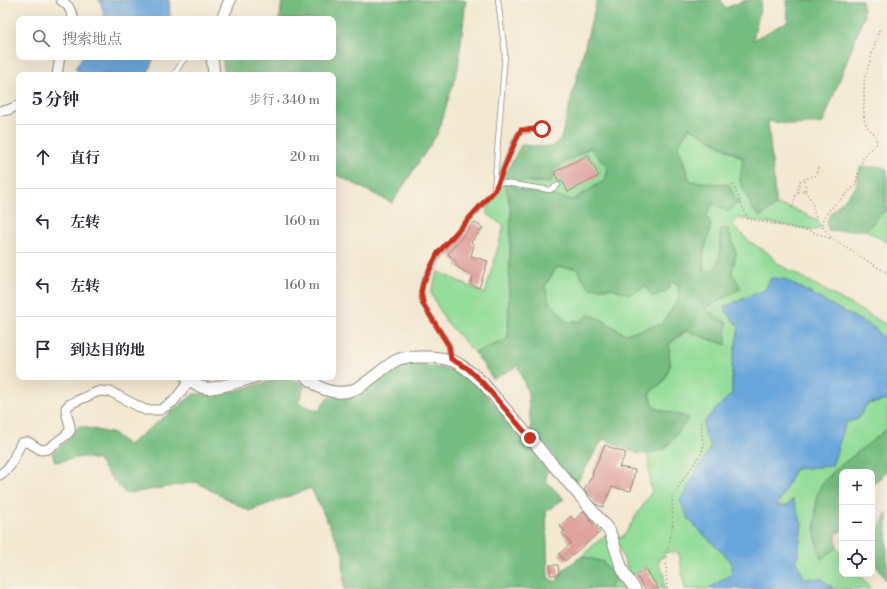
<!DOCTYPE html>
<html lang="zh">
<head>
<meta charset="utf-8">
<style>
	:root { --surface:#fff; --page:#f7f7f7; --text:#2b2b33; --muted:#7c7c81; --line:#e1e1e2 }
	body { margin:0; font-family:"Libre Bodoni","Noto Serif SC",serif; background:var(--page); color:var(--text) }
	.controls { position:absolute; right:12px; bottom:12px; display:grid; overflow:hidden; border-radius:8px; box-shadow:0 4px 16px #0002 }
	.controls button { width:36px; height:36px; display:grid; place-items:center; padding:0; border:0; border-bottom:1px solid var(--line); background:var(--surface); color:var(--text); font:20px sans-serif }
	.stop { position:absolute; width:12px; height:12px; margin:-9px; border:3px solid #c8321e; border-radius:50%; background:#fff }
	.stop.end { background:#c8321e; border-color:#fff; box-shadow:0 1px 4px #0008 }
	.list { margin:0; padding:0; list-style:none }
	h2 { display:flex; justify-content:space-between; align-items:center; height:52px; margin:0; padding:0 16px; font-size:17px }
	h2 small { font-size:13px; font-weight:400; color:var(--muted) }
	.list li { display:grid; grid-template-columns:26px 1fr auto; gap:12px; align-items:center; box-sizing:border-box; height:64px; padding:0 16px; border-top:1px solid var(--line) }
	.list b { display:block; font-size:15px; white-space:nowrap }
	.list em { font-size:13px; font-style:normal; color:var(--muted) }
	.icon { flex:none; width:22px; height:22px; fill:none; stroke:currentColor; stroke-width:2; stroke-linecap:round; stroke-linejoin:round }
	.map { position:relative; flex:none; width:887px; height:589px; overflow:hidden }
	.search { position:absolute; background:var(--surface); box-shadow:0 4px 16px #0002; left:16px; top:16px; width:320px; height:44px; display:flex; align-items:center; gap:10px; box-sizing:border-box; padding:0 14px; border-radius:8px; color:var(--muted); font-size:15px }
	.panel { position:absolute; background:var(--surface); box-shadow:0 4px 16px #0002; left:16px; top:72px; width:320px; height:308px; border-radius:8px }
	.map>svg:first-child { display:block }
	.green { fill:#92dd98; stroke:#5e8462 }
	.forest { fill:#75bc80; stroke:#507456; fill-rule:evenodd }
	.water { fill:#69a6db; stroke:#4a6883 }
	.building { fill:#dfa29d }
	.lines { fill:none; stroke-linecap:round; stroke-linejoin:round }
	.service-casing { stroke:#8f8a7e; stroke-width:6 }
	.minor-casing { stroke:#8f8a7e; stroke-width:11 }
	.tertiary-casing { stroke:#8f8a7e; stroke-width:13 }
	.path { stroke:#8f8a7e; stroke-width:1.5; stroke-dasharray:1 3; stroke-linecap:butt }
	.service { stroke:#fff; stroke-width:4.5 }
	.minor { stroke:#fff; stroke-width:9 }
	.tertiary { stroke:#fff; stroke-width:11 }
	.route { stroke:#c8321e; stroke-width:5 }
</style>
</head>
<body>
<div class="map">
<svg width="887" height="589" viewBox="0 0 887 589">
	<rect width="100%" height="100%" fill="#f7f3e8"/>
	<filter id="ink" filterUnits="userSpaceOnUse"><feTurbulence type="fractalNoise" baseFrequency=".025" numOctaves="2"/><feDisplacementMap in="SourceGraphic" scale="8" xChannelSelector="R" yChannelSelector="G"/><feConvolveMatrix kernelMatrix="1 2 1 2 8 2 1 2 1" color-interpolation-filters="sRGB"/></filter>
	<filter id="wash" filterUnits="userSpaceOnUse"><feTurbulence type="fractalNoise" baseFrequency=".012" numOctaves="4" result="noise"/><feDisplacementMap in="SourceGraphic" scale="16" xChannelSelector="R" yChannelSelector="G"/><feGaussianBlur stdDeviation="0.9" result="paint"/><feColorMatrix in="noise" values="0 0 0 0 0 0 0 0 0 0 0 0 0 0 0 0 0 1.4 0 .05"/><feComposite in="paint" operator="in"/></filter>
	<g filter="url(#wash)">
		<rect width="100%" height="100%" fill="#f3e8d2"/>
		<!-- green -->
		<path class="green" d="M 690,127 L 743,159 L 740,181 L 760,217 L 776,205 L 792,208 L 817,220 L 821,228 L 815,230 L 737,218 L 733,225 L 750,242 L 767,252 L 780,265 L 887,325 L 887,330 L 883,338 L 876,329 L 784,279 L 771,278 L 765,290 L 724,307 L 726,311 L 739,327 L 732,365 L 732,393 L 704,422 L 704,433 L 711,446 L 680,501 L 689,520 L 730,560 L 732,574 L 708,589 L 685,589 L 679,553 L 664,552 L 664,557 L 659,558 L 659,566 L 664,573 L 664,589 L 662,589 L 645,566 L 631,576 L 613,534 L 622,538 L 652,491 L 650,484 L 648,454 L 665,449 L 689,418 L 655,408 L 649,393 L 663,382 L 670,366 L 669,344 L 687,331 L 726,345 L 705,309 L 732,273 L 736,253 L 728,229 L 720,229 L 720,257 L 714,270 L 703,272 L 704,251 L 711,226 L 706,215 L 713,203 L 729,185 L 690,181 L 678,146 Z
			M 591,147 L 608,169 L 605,180 L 573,200 L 514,189 L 517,181 L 551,183 L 553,170 Z
			M 504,177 L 511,211 L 508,339 L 475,353 L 445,320 L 431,293 L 438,271 L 485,294 L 504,226 L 486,213 Z
			M 887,208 L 887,243 L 866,230 Z
			M 557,267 L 576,268 L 589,288 L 611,288 L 629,294 L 646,286 L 671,282 L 679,285 L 679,298 L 662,324 L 625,334 L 602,320 L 567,322 L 549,301 L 545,286 Z
			M 887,400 L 887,429 L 839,467 L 822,483 L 821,559 L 837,548 L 842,554 L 842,574 L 859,574 L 871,589 L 834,589 L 822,579 L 804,578 L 797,563 L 802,524 L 792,499 L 787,506 L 777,506 L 795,469 L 832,465 L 846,422 L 858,419 L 867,404 Z
			M 606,534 L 630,589 L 609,589 L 616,578 L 603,562 L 582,556 Z"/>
		<!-- forest -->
		<path class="forest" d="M 282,0 L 466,0 L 458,68 L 438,133 L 392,203 L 333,173 L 333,75 L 227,75 L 225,74 L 222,57 L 333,57 L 333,19 L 278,19 L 280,17 Z
			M 597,0 L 721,0 L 725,8 L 747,0 L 762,0 L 753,40 L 788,21 L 787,0 L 862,0 L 864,16 L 823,123 L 794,125 L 768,121 L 776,205 L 760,217 L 753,210 L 740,181 L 743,158 L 689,127 L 678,146 L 690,181 L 729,185 L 738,203 L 728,212 L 713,203 L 706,215 L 711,226 L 704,251 L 703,271 L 714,270 L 720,257 L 720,229 L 728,229 L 736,253 L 732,273 L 741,288 L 705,309 L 727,323 L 726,345 L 686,330 L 669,344 L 670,366 L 663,382 L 649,393 L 655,408 L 689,418 L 665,449 L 648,454 L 636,453 L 603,439 L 576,484 L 531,430 L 528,393 L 518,366 L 493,379 L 475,353 L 508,339 L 511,211 L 504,177 L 521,145 L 551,147 L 561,138 ZM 590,147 L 608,169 L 605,180 L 573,200 L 515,189 L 518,181 L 551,183 L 553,170 ZM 557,267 L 576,268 L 589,288 L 611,288 L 629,294 L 646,286 L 652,297 L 668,290 L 671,282 L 679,285 L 679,298 L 662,324 L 625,334 L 602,320 L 589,314 L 582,321 L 567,322 L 549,301 L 545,286 Z
			M 860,167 L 881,167 L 887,169 L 887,208 L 866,230 L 829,231 L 826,223 L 830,214 L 856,187 Z
			M 402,362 L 466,372 L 547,464 L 546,481 L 564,499 L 546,511 L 548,578 L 556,582 L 564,569 L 582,556 L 603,562 L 616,578 L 609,589 L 344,589 L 343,553 L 311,488 L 249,511 L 196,482 L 126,494 L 107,473 L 98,460 L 83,457 L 55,462 L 52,452 L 67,441 L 79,426 L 114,434 L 128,445 L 194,394 L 235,391 L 286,377 L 305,385 L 298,403 L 319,411 L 327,398 L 360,394 Z
			M 887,429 L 887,469 L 878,481 L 872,484 L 872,472 L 842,472 L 842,531 L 836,533 L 837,548 L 821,559 L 815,536 L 816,498 L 822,483 L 839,467 Z
			M 887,513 L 887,582 L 872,559 L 872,541 Z"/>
		<!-- water -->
		<path class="water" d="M 98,0 L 169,0 L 170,19 L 105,19 L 101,3 Z
			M 82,57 L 154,57 L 147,75 L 87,75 L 75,69 Z
			M 771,278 L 784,279 L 876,329 L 883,338 L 887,350 L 887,400 L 867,404 L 858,419 L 846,422 L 832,466 L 795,469 L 777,506 L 787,506 L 793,499 L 802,524 L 797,563 L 804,578 L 822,579 L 834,589 L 708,589 L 732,574 L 730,560 L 689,520 L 680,501 L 711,446 L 704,433 L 704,422 L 732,393 L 732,365 L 739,327 L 726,311 L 724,307 L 765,290 Z"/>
		<g id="blocks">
			<!-- building -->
			<path class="building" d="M 588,155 L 599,176 L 568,192 L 562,180 L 559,181 L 554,172 Z
				M 474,222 L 483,228 L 471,242 L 474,245 L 471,256 L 488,261 L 479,288 L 470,285 L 473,277 L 455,265 L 457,263 L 448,254 Z
				M 605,445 L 616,450 L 616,449 L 626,453 L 619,467 L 635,470 L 631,491 L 612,487 L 603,507 L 595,504 L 593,501 L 594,498 L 588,494 L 584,490 L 593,474 L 592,473 Z
				M 584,511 L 590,518 L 589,519 L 600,532 L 565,561 L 559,554 L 571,543 L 562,533 L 565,531 L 560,526 L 571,516 L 574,520 Z
				M 550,565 L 558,565 L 559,575 L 550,575 Z
				M 645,569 L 659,589 L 645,589 L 636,576 Z"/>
		</g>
	</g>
	<g filter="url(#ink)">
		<use href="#blocks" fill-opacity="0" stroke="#8f8a7e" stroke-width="1"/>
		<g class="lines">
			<!-- service casing -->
			<g class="service-casing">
				<path id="service" d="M 174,75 L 182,62 L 187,57
					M 499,182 L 550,190 L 558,185
					M 496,187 L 515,140 L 521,131 L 542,129
					M 451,359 L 449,346 L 423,304 L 421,292 L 423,283 L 439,253 L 494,191 L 505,54 L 498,0"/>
			</g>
			<!-- minor casing -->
			<g class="minor-casing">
				<path id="minor" d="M 61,0 L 68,6 L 73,16 L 72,19
					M 57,75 L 60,57
					M 0,111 L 8,110 L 19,105
					M 0,475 L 10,466 L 21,443 L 28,442 L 41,450 L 48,449 L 66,435 L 70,431 L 70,426 L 67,415 L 66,408 L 70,404 L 99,391 L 111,392 L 145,410 L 160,410 L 173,402 L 190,380"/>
			</g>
			<!-- tertiary casing -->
			<g class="tertiary-casing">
				<path id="tertiary" d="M 222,19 L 230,0
					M 212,57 L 214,75
					M 186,377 C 192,381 198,387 205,388 C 214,390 244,380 255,377
					M 306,377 C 311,380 316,385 321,388 C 355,403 370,376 395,361 C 402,357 410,357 419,357 C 450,356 459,361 482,382 L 603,523 L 610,532 L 621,566 L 625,575 L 635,589"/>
			</g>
			<!-- path -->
			<path class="path" d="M 879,30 L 864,81 L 864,119 C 866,126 869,130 875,134 L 877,143 C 873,149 866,151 863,157 L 855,186 L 828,211 L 823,219 L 823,227 L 832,239 L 887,273
				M 733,185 L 748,219 L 810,231 L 832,239
				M 805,191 L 813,203 L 813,210 L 817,220
				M 798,192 L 805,191 L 805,179
				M 792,208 L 800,181 L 816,175 L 818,167
				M 667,589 L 666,561 L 673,523 L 672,496 L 702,452 L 704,444 L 701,432 L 702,419"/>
			<!-- service -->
			<use href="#service" class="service"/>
			<!-- minor -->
			<use href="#minor" class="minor"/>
			<!-- tertiary -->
			<use href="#tertiary" class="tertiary"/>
		</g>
	</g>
	<g class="lines" filter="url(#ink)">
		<!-- route -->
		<path class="route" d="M 530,438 L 482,382 L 467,368 L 451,359 L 449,346 L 423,304 L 421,292 L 423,283 L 438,253 L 494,191 C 504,171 510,150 521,130 L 542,129"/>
	</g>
</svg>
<div class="controls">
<button>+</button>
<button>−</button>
<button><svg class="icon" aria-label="locate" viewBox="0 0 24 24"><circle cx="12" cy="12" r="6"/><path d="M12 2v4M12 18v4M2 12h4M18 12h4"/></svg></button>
</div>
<div class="stop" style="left:542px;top:129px"></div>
<div class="stop end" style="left:530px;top:438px"></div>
<div class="search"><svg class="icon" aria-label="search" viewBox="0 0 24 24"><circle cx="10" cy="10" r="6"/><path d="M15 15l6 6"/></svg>搜索地点</div>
<section class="panel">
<h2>5 分钟<small>步行 · 340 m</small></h2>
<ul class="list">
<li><svg class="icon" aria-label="ahead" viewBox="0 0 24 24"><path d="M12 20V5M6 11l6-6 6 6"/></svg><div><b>直行</b></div><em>20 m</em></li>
<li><svg class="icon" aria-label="left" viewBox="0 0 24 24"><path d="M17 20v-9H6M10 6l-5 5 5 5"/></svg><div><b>左转</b></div><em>160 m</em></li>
<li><svg class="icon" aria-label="left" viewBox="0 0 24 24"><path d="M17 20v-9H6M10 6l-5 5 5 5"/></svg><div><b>左转</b></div><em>160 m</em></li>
<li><svg class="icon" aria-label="arrive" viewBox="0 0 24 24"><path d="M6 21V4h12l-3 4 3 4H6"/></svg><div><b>到达目的地</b></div></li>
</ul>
</section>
</div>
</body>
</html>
